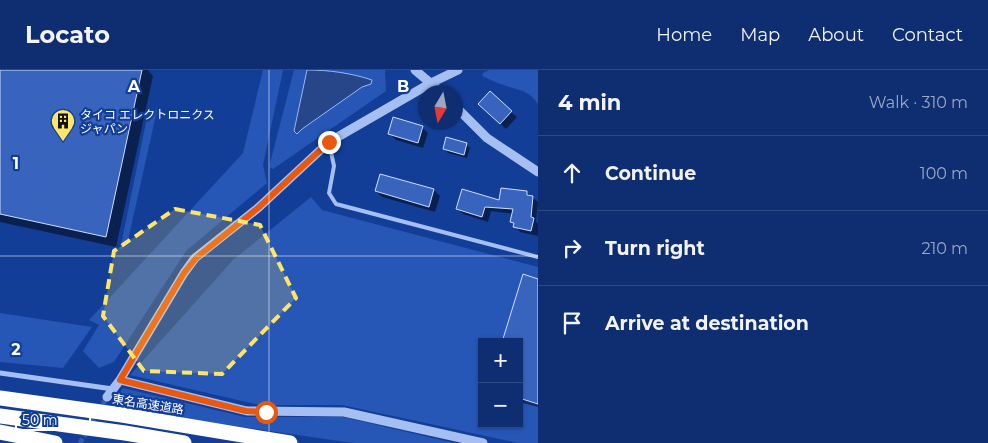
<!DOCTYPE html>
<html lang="en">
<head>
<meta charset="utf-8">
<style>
	:root { --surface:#0e2e71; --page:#1c3a79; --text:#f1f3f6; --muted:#9ba8c3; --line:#2e4a84 }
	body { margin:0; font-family:Montserrat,"Noto Sans JP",sans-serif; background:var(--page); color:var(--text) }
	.controls { position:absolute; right:15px; bottom:15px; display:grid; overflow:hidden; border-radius:0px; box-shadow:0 1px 4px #0004 }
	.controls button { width:45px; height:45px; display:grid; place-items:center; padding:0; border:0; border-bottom:1px solid var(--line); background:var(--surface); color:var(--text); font:25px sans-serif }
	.compass { position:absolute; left:418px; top:15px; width:45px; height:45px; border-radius:50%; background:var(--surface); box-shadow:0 1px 4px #0004; rotate:190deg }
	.scale { position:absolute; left:15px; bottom:12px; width:76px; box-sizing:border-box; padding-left:5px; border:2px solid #fff; border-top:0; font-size:14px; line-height:18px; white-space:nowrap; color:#fff; -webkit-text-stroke:4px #133e97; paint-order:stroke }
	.stop { position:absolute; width:15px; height:15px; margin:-11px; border:4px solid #ea580c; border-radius:50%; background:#fff }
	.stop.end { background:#ea580c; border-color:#fff; box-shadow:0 1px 5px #0008 }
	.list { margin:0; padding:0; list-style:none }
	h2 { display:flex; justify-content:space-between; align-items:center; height:65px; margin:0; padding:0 20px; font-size:21px }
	h2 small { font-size:16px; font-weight:400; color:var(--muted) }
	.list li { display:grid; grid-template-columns:32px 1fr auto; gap:15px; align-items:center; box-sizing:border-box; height:75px; padding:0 20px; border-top:1px solid var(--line) }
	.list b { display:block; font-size:19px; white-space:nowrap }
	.list em { font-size:16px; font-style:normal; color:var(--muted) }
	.icon { flex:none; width:28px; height:28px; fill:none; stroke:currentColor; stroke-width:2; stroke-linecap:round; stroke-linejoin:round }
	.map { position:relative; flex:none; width:538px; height:373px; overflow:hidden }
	header { display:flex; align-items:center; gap:30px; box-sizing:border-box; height:70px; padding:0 25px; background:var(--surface); border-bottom:1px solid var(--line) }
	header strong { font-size:24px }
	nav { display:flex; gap:28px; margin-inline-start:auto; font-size:18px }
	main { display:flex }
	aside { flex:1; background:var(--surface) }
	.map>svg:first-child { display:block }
	.green { fill:#2656b6; fill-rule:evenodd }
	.water { fill:#274589; stroke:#97b8f6 }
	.shadow { fill:#0007 }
	.building { fill:#3864bd; stroke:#cdddfd }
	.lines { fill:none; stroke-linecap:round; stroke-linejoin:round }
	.minor-tunnel { stroke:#365ba7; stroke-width:5; stroke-dasharray:5 2.5; stroke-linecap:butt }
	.service { stroke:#a5bff3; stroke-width:4 }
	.minor { stroke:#a5bff3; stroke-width:5 }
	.tertiary { stroke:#a5bff3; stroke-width:9 }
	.motorway { stroke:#fff; stroke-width:15 }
	.route { stroke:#ea580c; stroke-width:6 }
	.marked { fill:#ffe567; fill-opacity:0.2; stroke:#ffe567; stroke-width:4; stroke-dasharray:10 6; stroke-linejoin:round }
	.grid { fill:none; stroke:#fff; stroke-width:1; stroke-opacity:0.55 }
	.labels { text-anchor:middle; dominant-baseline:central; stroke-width:4.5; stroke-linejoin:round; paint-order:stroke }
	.poi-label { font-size:12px; fill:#fff; stroke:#133e97; text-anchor:start }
	.street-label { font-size:12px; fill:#fff; stroke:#133e97 }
	.grid-label { font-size:16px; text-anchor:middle; font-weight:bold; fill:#fff; stroke:#133e97; stroke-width:4.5; stroke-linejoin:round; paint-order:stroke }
</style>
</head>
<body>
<header>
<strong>Locato</strong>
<nav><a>Home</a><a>Map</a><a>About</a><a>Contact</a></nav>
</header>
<main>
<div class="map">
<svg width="538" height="373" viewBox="0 0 538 373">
	<rect width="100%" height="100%" fill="#133e97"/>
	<!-- green -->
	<path class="green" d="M 263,0 L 283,0 L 263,95 L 267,113 L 186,181 L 114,292 L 99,298 L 83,281 L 99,255 L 89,250 L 243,83 Z
		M 294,0 L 385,0 L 386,21 L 273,99 L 269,97 Z
		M 489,0 L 538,0 L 538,34 C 528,19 519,21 504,15 C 497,13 489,9 482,6 L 483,3 Z
		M 149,38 L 157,40 L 127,175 L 120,180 Z
		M 311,127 L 322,140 L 538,197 L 538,373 L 518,373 L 342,335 L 259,335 L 130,305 L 233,190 ZM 482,272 L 519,272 L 519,354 L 482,354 Z
		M 0,243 L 92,257 L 63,298 L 0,292 Z
		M 123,318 L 245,347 L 343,347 L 454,373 L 353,373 L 109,338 Z"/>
	<!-- water -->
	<path class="water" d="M 307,0 C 329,0 351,3 372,10 L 371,14 L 362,17 L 302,59 L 297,64 L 294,61 Z"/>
	<!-- shadow -->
	<path class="shadow" d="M 0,0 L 148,0 L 153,6 L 116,177 L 0,152 Z
		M 486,40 L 511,42 L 517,47 L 506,59 Z
		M 422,57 L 428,63 L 423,78 L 396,70 L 390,64 Z
		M 466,74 L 470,78 L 467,88 L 448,83 L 444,79 Z
		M 434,120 L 440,126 L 435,142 L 382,127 L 376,121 Z
		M 526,122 L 538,132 L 536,152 L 538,153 L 538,166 L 520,162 L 511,151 L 513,144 L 491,141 L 488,152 L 463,144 L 457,139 L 500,132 Z
		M 538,210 L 538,337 L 519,332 L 519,272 Z"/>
	<!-- building -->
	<path class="building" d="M 0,0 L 142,0 L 106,167 L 0,144 Z
		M 490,21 L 512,41 L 500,54 L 478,34 Z
		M 393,47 L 423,56 L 418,73 L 388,64 Z
		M 446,67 L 467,73 L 464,85 L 443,79 Z
		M 380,104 L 434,119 L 429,137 L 375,121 Z
		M 501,118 L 527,121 L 527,125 L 533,126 L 531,147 L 534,148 L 531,161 L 513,157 L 514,153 L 510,152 L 513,139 L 485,137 L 482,147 L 456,139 L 462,119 L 499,130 Z
		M 523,204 L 538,209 L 538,334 L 519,328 L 519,272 L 502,272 Z"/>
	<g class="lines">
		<!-- minor-tunnel -->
		<path class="minor-tunnel" d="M 80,373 L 107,327"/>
		<!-- service -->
		<path class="service" d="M 329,73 L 334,96 L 329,123 L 336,134 L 538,187"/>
		<!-- minor -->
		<path class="minor" d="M 0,303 L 113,319"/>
		<!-- tertiary -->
		<path class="tertiary" d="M 415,0 L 441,22
			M 456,37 L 487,68 L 538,102
			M 120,310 L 247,341 L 344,342 L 483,373
			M 107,327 L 120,310 L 184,203 L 195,188 L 258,138 L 329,72 L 431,13 L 458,0"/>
		<!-- motorway -->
		<path class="motorway" d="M 0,328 L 122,345 L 290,373
			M 0,346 L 125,363 L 184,373
			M 0,362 L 55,373"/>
	</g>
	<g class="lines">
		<!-- route -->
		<path class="route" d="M 266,342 L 246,341 L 120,310 L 184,203 L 196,188 L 258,138 L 329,72"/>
	</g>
	<!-- marked area -->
	<path class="marked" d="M 175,139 L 260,155 L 296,228 L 222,304 L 144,301 L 103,246 L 114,181 Z"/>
	<!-- grid -->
	<path class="grid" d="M 269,0 L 269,373M 0,186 L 538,186"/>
	<!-- icons -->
	<defs>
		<g id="building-pin" transform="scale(1.25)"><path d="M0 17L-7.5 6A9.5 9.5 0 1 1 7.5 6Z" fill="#ffe567" stroke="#133e97"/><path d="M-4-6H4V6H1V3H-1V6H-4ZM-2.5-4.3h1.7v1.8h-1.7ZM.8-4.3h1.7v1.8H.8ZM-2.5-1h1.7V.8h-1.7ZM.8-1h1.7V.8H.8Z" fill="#111"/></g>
	</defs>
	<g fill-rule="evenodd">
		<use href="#building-pin" x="63" y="51"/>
	</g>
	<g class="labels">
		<!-- poi labels -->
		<g class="poi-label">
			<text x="80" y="44">タイコ エレクトロニクス<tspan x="80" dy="14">ジャパン</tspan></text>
		</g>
		<!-- street labels -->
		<g class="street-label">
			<text transform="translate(148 334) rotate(9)">東名高速道路</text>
		</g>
	</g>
	<g class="grid-label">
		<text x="134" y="22">A</text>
		<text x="403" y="22">B</text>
		<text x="16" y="99">1</text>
		<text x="16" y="285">2</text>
	</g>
</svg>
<div class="controls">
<button>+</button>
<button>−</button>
</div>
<svg class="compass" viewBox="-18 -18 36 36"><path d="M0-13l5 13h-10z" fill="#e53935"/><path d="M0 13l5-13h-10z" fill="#9ba8c3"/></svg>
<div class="scale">50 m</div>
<div class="stop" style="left:266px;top:342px"></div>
<div class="stop end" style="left:329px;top:72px"></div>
</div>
<aside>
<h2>4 min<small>Walk · 310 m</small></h2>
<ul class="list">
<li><svg class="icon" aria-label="ahead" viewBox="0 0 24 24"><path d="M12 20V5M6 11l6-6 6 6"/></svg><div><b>Continue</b></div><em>100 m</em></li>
<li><svg class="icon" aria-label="right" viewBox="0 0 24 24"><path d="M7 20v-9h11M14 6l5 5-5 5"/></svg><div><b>Turn right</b></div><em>210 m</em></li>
<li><svg class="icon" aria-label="arrive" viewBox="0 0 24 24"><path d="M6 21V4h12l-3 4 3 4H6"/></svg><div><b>Arrive at destination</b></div></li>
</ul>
</aside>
</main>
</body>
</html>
